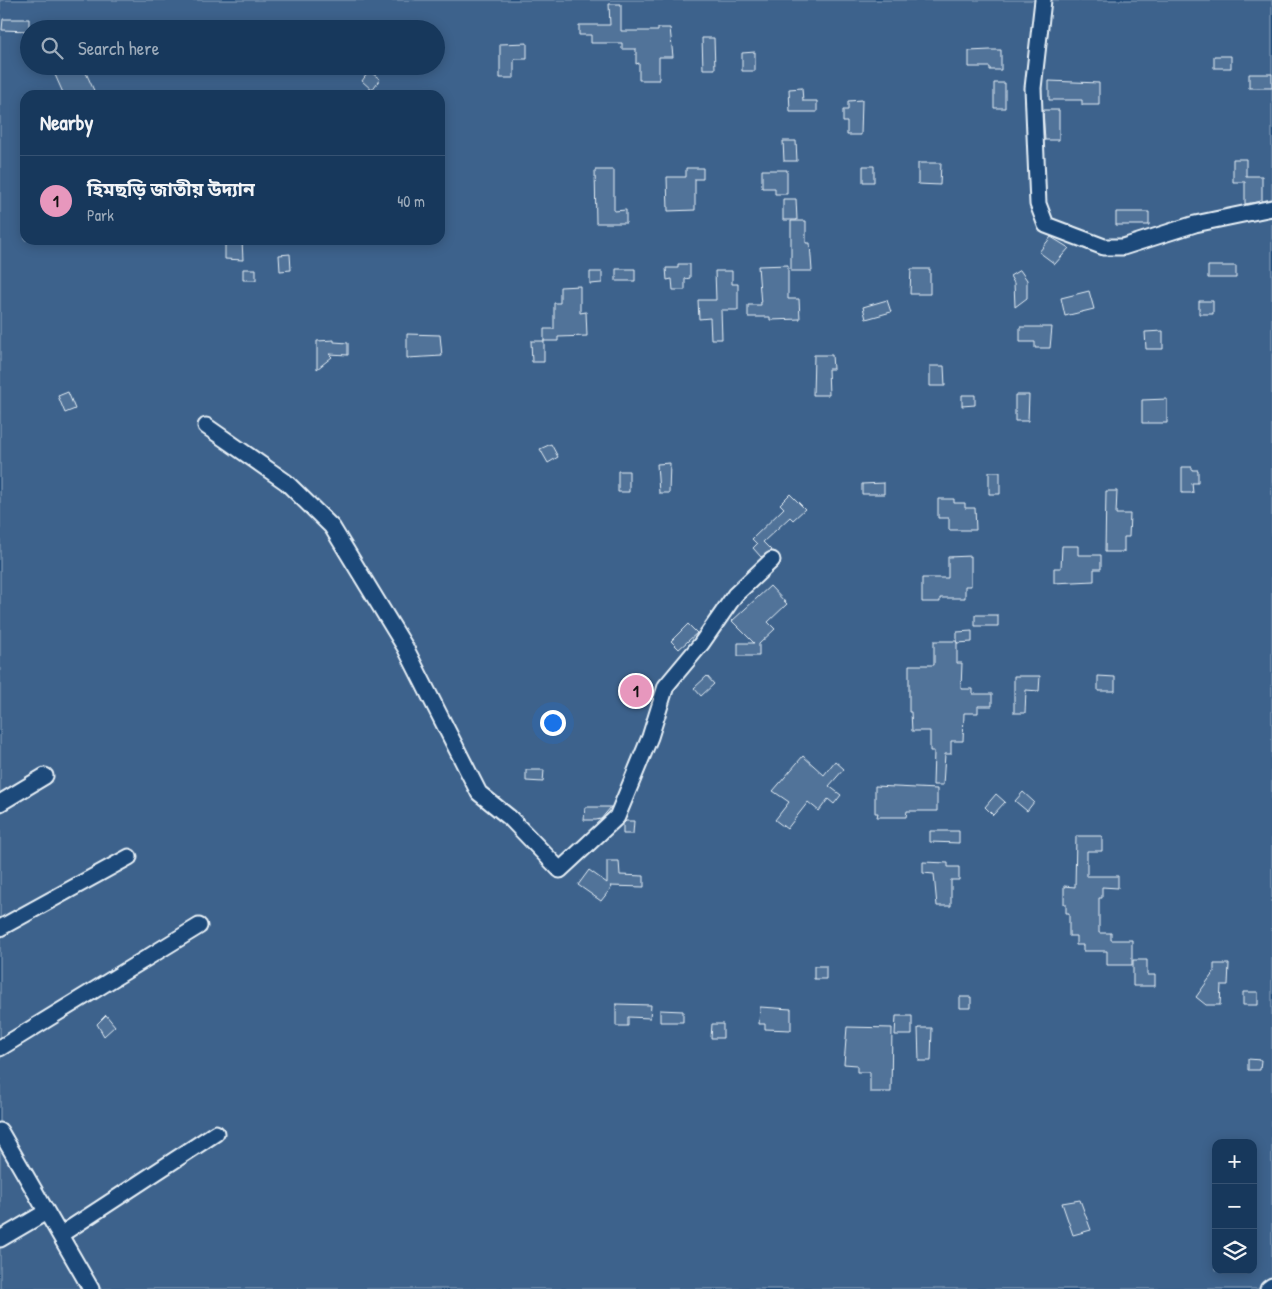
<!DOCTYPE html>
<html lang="en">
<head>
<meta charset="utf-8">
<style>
	:root { --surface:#17385c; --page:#203f62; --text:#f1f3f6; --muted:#9eacbb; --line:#365272; --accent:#e797bd }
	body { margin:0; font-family:"Patrick Hand","Noto Sans Bengali",sans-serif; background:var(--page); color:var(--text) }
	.controls { position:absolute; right:15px; bottom:15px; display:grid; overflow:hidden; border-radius:10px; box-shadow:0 2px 12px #0003 }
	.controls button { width:45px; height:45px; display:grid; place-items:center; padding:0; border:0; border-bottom:1px solid var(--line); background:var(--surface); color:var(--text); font:25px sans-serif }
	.you { position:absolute; left:552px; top:722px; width:18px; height:18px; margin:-12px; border:4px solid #fff; border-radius:50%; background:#1a73e8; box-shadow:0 0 0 8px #1a73e833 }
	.badge { display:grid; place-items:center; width:32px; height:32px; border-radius:50%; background:var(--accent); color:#111; font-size:16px; font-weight:700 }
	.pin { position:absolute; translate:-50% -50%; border:2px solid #fff; box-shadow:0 1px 5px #0006 }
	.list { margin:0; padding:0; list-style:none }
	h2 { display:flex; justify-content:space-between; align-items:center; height:65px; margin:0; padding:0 20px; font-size:21px }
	h2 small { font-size:16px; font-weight:400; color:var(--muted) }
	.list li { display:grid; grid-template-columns:32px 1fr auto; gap:15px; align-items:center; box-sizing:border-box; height:90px; padding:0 20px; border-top:1px solid var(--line) }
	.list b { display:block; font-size:19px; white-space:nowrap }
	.list p { margin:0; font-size:16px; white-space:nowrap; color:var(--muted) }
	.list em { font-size:16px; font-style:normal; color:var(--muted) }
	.icon { flex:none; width:28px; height:28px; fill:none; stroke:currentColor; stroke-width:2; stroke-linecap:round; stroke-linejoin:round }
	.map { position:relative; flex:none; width:1272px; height:1289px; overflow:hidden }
	.search { position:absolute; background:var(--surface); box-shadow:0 2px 12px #0003; left:20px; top:20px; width:425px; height:55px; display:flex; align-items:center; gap:12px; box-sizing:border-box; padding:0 18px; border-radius:28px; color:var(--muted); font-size:19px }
	.panel { position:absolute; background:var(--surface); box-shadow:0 2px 12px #0003; left:20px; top:90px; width:425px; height:155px; border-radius:15px }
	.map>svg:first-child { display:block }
	.green { fill:#3c628c; stroke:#92aac2; fill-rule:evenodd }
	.building { fill:#517399; stroke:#e8f1f8 }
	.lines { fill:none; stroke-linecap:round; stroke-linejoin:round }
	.minor-casing { stroke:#e8f1f8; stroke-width:19 }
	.minor { stroke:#1f4a7a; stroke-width:15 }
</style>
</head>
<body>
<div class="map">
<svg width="1272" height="1289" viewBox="0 0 1272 1289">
	<rect width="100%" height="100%" fill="#1f4a7a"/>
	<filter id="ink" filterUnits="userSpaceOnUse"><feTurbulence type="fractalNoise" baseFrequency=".02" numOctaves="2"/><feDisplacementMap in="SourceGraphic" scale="10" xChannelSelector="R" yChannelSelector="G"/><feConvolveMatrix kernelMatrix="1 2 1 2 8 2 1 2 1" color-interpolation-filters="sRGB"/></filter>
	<g filter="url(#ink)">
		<!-- green -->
		<path class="green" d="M 0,0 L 1272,0 L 1272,1289 L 0,1289 ZM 29,29 L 436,29 L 436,66 L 29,66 ZM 25,95 L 440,95 L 440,240 L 25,240 ZM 1216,1143 L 1253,1143 L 1253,1270 L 1216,1270 Z"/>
		<!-- building -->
		<path class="building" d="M 609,4 L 621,4 L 621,31 L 658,31 L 658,28 L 670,28 L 673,57 L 659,57 L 659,80 L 639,80 L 639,63 L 636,64 L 636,49 L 622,49 L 622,43 L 591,43 L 591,35 L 579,35 L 579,25 L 610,25 Z
			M 3,19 L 29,19 L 29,31 L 2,30 Z
			M 702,38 L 714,38 L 715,69 L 703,69 Z
			M 527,43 L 527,59 L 514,59 L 514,78 L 500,78 L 500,44 Z
			M 990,50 L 1001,50 L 1001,70 L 990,70 L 990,67 L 969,67 L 969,51 Z
			M 755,52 L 755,71 L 742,71 L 742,53 Z
			M 1214,56 L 1231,56 L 1231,68 L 1214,68 Z
			M 60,66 L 83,66 L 96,95 L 64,95 L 52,68 Z
			M 369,71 L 380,79 L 372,90 L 362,81 Z
			M 1249,74 L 1272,74 L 1272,88 L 1249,88 Z
			M 1049,81 L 1099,83 L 1099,105 L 1082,105 L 1082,100 L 1049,100 Z
			M 994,83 L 1005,83 L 1005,108 L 994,108 Z
			M 802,88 L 803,101 L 817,101 L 817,112 L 790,112 L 789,89 Z
			M 862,100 L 861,135 L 847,135 L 847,122 L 843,122 L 843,110 L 848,110 L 848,101 Z
			M 1043,110 L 1059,110 L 1059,140 L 1045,140 Z
			M 783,141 L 796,141 L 797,161 L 784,161 Z
			M 1233,159 L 1246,159 L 1246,176 L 1262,176 L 1262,201 L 1245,204 L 1245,182 L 1233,182 Z
			M 918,163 L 941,163 L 940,185 L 918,184 Z
			M 863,166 L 874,166 L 874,182 L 863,182 Z
			M 686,168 L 703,168 L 703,179 L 695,179 L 695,210 L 668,211 L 667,177 L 686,177 Z
			M 595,170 L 614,170 L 614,211 L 626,210 L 626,223 L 596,223 Z
			M 762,170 L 787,170 L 787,194 L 775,194 L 775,188 L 762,188 Z
			M 783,199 L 796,199 L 797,220 L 783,220 Z
			M 1116,212 L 1149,212 L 1149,225 L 1116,225 Z
			M 791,221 L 806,221 L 806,243 L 810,243 L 812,271 L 791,271 Z
			M 1051,237 L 1069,248 L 1055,264 L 1039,252 Z
			M 231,240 L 242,240 L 243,260 L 225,259 L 225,242 Z
			M 290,254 L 291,270 L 280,271 L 279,255 Z
			M 678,264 L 690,264 L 690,278 L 685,279 L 685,290 L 673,290 L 672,279 L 667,280 L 666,268 L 678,268 Z
			M 788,265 L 788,299 L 799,299 L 800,319 L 770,320 L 770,317 L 748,317 L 748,305 L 761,305 L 758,266 Z
			M 1208,266 L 1236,266 L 1236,278 L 1208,278 Z
			M 243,269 L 256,269 L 256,280 L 243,280 Z
			M 616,269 L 635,269 L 635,281 L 616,281 Z
			M 911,269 L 930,269 L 930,294 L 910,294 Z
			M 1020,270 L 1027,280 L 1027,298 L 1015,307 L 1014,283 L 1010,276 Z
			M 715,271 L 732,271 L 732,284 L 738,284 L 738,310 L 721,310 L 722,339 L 711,339 L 710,318 L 699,319 L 698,300 L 716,300 Z
			M 590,272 L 602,272 L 602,283 L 590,284 Z
			M 580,286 L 580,313 L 586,312 L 587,336 L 558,337 L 558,341 L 544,341 L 544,362 L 532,362 L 531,341 L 544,341 L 544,329 L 554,329 L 554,303 L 560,303 L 560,287 Z
			M 1089,291 L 1094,309 L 1065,316 L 1061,298 Z
			M 887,300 L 891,312 L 866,319 L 863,307 Z
			M 1199,301 L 1213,301 L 1213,314 L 1199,314 Z
			M 1020,327 L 1052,327 L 1050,348 L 1035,348 L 1035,342 L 1020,342 Z
			M 1163,331 L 1163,349 L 1146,349 L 1145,332 Z
			M 407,334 L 440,335 L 442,356 L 407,358 Z
			M 334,340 L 334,342 L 348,343 L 348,355 L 329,354 L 332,357 L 317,369 L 317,341 Z
			M 814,355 L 832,355 L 833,369 L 828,369 L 829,395 L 813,395 Z
			M 930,366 L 944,366 L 945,386 L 930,386 Z
			M 68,392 L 75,409 L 65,413 L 58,396 Z
			M 962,395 L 975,395 L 975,405 L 962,406 Z
			M 1015,395 L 1029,395 L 1028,421 L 1015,421 Z
			M 1167,399 L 1167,423 L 1142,423 L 1142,400 Z
			M 551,444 L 558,457 L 548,463 L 540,449 Z
			M 670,463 L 669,493 L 659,493 L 657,464 Z
			M 1182,467 L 1192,467 L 1192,470 L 1198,470 L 1198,483 L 1192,483 L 1193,493 L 1182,493 Z
			M 618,471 L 629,471 L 629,492 L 618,492 Z
			M 989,472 L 1000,472 L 1000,494 L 989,494 Z
			M 884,483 L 884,494 L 862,494 L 862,484 Z
			M 1106,491 L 1117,491 L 1116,514 L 1130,514 L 1129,537 L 1124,537 L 1124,552 L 1105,552 Z
			M 790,494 L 805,509 L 793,520 L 790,517 L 763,542 L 772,551 L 761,557 L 753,548 L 757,544 L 752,539 L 784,508 L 780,504 Z
			M 938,499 L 954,499 L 954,503 L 965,503 L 965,508 L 975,508 L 976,530 L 949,530 L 949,518 L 938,518 Z
			M 1062,546 L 1078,546 L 1078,555 L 1101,555 L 1101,569 L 1094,569 L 1094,581 L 1054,583 L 1054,568 L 1061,568 Z
			M 971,556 L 971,586 L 965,586 L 965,598 L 940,598 L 940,602 L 922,602 L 922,578 L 948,578 L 948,557 Z
			M 770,586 L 787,604 L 768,622 L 775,629 L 759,644 L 759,656 L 738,656 L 738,643 L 754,643 L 732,621 Z
			M 975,615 L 998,615 L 998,626 L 975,626 Z
			M 688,624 L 697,633 L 679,649 L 671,641 Z
			M 972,631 L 972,642 L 957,643 L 957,632 Z
			M 934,641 L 957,641 L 957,663 L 962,663 L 961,689 L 973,689 L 973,694 L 992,694 L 992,706 L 978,706 L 978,713 L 964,713 L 963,741 L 951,741 L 951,754 L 945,754 L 943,785 L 933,785 L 934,751 L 930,751 L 930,731 L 912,731 L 911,712 L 909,712 L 909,665 L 934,665 Z
			M 707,676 L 714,684 L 701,696 L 694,688 Z
			M 1014,676 L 1040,676 L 1039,691 L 1026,690 L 1025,713 L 1014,713 Z
			M 1098,676 L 1115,677 L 1115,691 L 1098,691 Z
			M 803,756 L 824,775 L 835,761 L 844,769 L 829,786 L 841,795 L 834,804 L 828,799 L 819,811 L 808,802 L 787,829 L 775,820 L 789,802 L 773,791 Z
			M 526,770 L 544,770 L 543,782 L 526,781 Z
			M 875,786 L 937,789 L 937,811 L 907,811 L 906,817 L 877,817 L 878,813 L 875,813 Z
			M 1023,792 L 1034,802 L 1027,811 L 1015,801 Z
			M 996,794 L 1005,802 L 993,815 L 985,807 Z
			M 585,807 L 611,807 L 601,819 L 596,820 L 584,820 Z
			M 626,821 L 634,821 L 633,834 L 623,834 L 623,824 Z
			M 930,831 L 959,831 L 959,843 L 930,842 Z
			M 1076,836 L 1102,836 L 1102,851 L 1087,851 L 1087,876 L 1118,876 L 1118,888 L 1102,887 L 1102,898 L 1099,898 L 1099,933 L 1111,933 L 1111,940 L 1132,940 L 1132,965 L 1107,965 L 1107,951 L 1083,951 L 1083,945 L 1076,945 L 1076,936 L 1069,936 L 1069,913 L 1066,913 L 1066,904 L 1064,904 L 1064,886 L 1075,887 Z
			M 607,861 L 619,861 L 620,875 L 644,876 L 644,887 L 610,886 L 612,887 L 601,901 L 578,885 L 589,870 L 607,883 Z
			M 923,862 L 948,863 L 948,867 L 959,867 L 959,880 L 951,880 L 951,906 L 937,906 L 934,874 L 923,873 Z
			M 1133,960 L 1147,960 L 1147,975 L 1155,975 L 1155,986 L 1133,986 Z
			M 1214,964 L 1229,964 L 1228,985 L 1221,985 L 1220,1005 L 1206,1005 L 1196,997 L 1214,972 Z
			M 814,966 L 826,966 L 826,979 L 814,979 Z
			M 1243,992 L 1258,992 L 1258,1005 L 1243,1005 Z
			M 960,997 L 971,997 L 971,1008 L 960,1008 Z
			M 616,1004 L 651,1005 L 650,1018 L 628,1017 L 628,1026 L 616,1026 Z
			M 760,1007 L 791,1009 L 791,1030 L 765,1029 L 765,1024 L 759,1024 Z
			M 660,1010 L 683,1011 L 683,1022 L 660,1022 Z
			M 106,1015 L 115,1026 L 104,1036 L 97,1024 Z
			M 896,1016 L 912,1016 L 912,1035 L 895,1035 Z
			M 712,1024 L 723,1024 L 723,1038 L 711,1038 Z
			M 847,1027 L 892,1028 L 891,1092 L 870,1092 L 870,1072 L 857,1072 L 857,1065 L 844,1064 Z
			M 918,1028 L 932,1028 L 931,1061 L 919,1061 Z
			M 1248,1059 L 1261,1060 L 1260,1070 L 1248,1070 Z
			M 1080,1200 L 1091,1230 L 1073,1235 L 1062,1203 Z"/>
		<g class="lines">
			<!-- minor casing -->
			<g class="minor-casing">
				<path id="minor" d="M 1043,0 L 1033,88 L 1038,204 L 1046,225 L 1104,247 L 1123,247 L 1195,224 L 1272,208
					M 206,426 L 286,482 L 332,527 L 405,647 L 479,793 L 510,818 L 560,870 L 617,817 L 650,737 L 666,686 L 701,644 L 735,595 L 772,560
					M 0,803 L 45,776
					M 0,928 L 129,857
					M 0,1048 L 199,926
					M 0,1131 L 91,1289
					M 60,1235 L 216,1133
					M 0,1239 L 46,1212
					M 1268,1289 L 1272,1286"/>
			</g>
			<!-- minor -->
			<use href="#minor" class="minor"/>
		</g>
	</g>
</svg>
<div class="controls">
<button>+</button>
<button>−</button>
<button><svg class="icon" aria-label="layers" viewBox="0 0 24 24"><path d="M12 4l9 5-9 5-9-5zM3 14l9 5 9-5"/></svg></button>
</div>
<div class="you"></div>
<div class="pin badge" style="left:636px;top:691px">1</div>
<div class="search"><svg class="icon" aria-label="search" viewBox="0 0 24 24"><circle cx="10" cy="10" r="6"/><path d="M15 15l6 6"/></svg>Search here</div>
<section class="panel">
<h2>Nearby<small></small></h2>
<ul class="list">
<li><span class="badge">1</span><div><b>হিমছড়ি জাতীয় উদ্যান</b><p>Park</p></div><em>40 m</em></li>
</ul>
</section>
</div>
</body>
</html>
